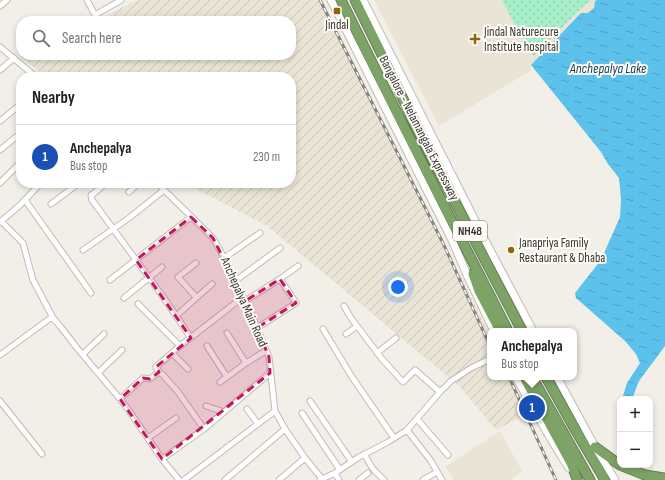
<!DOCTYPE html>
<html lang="en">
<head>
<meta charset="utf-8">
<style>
	:root { --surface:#fff; --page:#f2f2f2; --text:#202124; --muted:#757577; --line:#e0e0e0; --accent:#8d680b }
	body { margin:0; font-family:"Sofia Sans Condensed",sans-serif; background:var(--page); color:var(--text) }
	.controls { position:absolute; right:12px; bottom:12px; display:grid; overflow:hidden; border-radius:8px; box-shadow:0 2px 6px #0003 }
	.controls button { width:36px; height:36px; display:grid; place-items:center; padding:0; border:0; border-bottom:1px solid var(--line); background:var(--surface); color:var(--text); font:20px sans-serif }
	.you { position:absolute; left:398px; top:287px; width:14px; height:14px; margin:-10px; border:3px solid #fff; border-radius:50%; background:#1a73e8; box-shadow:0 0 0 6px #1a73e833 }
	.badge { display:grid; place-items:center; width:26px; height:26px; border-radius:50%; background:var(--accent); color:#fff; font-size:13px; font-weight:700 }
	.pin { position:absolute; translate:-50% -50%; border:2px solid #fff; box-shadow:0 1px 4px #0006 }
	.popup { position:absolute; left:487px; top:328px; width:90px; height:52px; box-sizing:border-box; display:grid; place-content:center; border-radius:8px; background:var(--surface); filter:drop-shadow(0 1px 3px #0005); font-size:13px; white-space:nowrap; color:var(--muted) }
	.popup b { font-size:15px; color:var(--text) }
	.popup::after { content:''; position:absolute; left:50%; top:100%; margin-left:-8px; border:8px solid transparent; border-top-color:var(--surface) }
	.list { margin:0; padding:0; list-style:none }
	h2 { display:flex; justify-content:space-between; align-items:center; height:52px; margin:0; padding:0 16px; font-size:17px }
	h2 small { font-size:13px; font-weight:400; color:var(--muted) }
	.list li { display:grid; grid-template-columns:26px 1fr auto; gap:12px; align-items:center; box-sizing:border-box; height:64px; padding:0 16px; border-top:1px solid var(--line) }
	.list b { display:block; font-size:15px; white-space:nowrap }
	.list p { margin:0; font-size:13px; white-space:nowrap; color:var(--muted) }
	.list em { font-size:13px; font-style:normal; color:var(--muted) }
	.icon { flex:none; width:22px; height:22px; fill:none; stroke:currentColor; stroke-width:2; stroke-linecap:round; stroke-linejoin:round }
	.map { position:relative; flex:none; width:665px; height:480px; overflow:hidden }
	.search { position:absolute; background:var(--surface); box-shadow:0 2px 6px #0003; left:16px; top:16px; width:280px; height:44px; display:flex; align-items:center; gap:10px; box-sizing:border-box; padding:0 14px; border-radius:16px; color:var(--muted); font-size:15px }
	.panel { position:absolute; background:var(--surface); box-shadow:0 2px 6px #0003; left:16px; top:72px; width:280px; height:116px; border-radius:16px }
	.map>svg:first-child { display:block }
	.built { fill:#eae4d7 }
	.industrial { fill:url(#industrial-furrows) }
	.garden { fill:url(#garden-dots) }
	.water { fill:url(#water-ripples) }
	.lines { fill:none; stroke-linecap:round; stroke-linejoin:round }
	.street-casing { stroke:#bfbcb5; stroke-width:7 }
	.secondary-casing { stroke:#bfbcb5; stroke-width:9 }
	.highway-casing { stroke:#647e54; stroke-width:11 }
	.street { stroke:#fff; stroke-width:5 }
	.secondary { stroke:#fff; stroke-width:7 }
	.highway { stroke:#7da466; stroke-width:9 }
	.rail-casing { stroke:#85847f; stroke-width:3 }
	.rail { stroke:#fffcf7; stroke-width:1.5; stroke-dasharray:4.5; stroke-linecap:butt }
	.marked { fill:#c2185b; fill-opacity:0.2; stroke:#c2185b; stroke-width:3; stroke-dasharray:8 5; stroke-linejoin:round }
	.poi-dot { fill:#8d680b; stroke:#fffcf7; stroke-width:1.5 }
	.labels { text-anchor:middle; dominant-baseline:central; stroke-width:4; stroke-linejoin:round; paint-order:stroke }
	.shield { fill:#fffcf7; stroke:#73716e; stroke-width:1 }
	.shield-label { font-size:12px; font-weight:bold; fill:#373633 }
	.poi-label { font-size:13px; fill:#373633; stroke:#fffcf7; text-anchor:start }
	.street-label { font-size:13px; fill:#373633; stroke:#fffcf7 }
	.water-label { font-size:14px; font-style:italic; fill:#164254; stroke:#fffcf7 }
</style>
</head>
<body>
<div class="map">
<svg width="665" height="480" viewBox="0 0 665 480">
	<defs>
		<pattern id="industrial-furrows" width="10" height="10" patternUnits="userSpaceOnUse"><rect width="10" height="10" fill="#eae4d7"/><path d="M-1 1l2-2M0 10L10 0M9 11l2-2" fill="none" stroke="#c9c4b9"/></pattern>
		<pattern id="garden-dots" width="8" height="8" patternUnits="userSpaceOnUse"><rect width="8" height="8" fill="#a5efcb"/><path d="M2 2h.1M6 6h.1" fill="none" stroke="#8fceaf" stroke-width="1.8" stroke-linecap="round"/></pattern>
		<pattern id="water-ripples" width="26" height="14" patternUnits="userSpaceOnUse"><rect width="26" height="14" fill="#5dc2eb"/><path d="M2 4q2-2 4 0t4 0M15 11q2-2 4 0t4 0" fill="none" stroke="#4e9ebf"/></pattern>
	</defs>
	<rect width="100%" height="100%" fill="#f2efe8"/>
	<!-- built -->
	<path class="built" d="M 374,0 L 597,0 L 595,2 L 594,8 L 531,65 L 530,71 L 439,126 Z
		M 500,431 L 522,471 L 510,480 L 454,480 L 445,467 Z"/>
	<!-- industrial -->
	<path class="industrial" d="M 138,0 L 322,0 L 490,335 L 490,377 L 511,377 L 529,413 L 496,430 L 459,386 L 266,225 L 184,183 L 291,183 L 291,77 L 46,77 L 20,56 L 291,55 L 291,21 L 94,21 Z"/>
	<!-- garden -->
	<path class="garden" d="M 502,0 L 591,0 L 578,11 L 534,56 L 525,44 Z"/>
	<!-- water -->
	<path class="water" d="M 597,0 L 665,0 L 665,346 L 639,381 L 632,399 L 622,399 L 627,383 L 640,363 L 636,354 L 625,341 L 576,298 L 575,293 L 601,260 L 620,217 L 621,199 L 619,178 L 608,164 L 601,152 L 531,65 L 581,13 L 588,13 L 594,8 L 595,1 Z"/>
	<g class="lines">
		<!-- street casing -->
		<g class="street-casing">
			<path id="street" d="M 87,0 L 95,15 L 121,0
				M 0,6 L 7,0
				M 0,47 L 36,77
				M 0,70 L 14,58
				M 0,121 L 21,104
				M 0,150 L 21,133
				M 0,183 L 21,162
				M 106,183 L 93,194 L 91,195 L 92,200 L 164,298 L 191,338
				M 157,183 L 213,238 L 222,254 L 253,318 L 269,357 L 275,411 L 285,429 L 305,458 L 323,480
				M 129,192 L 139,183
				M 25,200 L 91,293
				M 51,204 L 79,183
				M 1,221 L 23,243 L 33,280 L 52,316 L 52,317 L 60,326 L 77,348 L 125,405 L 162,459 L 179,480
				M 0,222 L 19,206 L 41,183
				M 83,250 L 129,218 L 164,190
				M 224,258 L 260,233
				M 110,280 L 191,217
				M 235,281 L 280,248
				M 196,297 L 178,277 L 196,263
				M 124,298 L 162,267
				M 245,301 L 280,279 L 298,266
				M 138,304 L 180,346
				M 344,306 L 351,318 L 382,359 L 403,382 L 415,370 L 440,392
				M 176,316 L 212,284
				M 257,328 L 296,303 L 280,279
				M 323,329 L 352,377 L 394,438
				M 346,334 L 357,326
				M 207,346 L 227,377 L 246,363 L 227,333
				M 172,353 L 188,369
				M 377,353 L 396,338
				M 83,354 L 104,334
				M 0,355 L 52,317
				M 246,363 L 266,351
				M 159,372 L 163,375 L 178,392 L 204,429
				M 98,373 L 122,350
				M 220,382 L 227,377
				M 120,399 L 143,378 L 150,379 L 159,372 L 156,367 L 180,346 L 243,297
				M 0,401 L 42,454
				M 310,401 L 352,462
				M 206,406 L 224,412
				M 247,409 L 258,424
				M 302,413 L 340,470
				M 417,419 L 448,455
				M 407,430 L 431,461 L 442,480
				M 148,438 L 176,418
				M 364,454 L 373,469 L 384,480
				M 162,459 L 204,429 L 270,373
				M 335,473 L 339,480
				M 184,480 L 275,411
				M 225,480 L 285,429
				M 279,480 L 305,458
				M 320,480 L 335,473 L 359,457 L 388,442 L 407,430 L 440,392 L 451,381 L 471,368 L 490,359
				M 359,480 L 368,473
				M 423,480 L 437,472"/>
		</g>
		<!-- secondary casing -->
		<g class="secondary-casing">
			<path id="secondary" d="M 331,0 L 452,240 L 468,277 L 494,331
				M 363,0 L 490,250 L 533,331
				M 516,377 C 533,408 550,439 569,468
				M 557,377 L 595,447 L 615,480"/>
		</g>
		<!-- highway casing -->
		<g class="highway-casing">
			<path id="highway" d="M 341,0 L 407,133 L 508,331
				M 355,0 L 390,71 L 418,131 L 522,331
				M 473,274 L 479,291 L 500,331
				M 524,377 L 571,463 L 577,479
				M 532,377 L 590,480
				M 546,377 L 576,431 L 605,480
				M 595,447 L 620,465 L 645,475 L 665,478"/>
		</g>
		<!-- street -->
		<use href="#street" class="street"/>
		<!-- secondary -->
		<use href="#secondary" class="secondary"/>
		<!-- highway -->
		<use href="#highway" class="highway"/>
		<!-- rail casing -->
		<g class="rail-casing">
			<path id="rail" d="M 320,0 L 443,243 L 490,346
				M 509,377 L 556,480"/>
		</g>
		<!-- rail -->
		<use href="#rail" class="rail"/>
	</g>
	<!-- marked area -->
	<path class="marked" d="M 191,217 L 213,238 L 245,301 L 280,279 L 296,303 L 257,328 L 269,357 L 270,373 L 162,459 L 120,399 L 143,378 L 150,379 L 159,372 L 156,367 L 191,338 L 136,260 Z"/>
	<!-- markers -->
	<g class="poi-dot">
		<rect x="333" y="7" width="8" height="8" rx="2"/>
		<path d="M473 33h4v4h4v4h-4v4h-4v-4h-4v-4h4z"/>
		<circle cx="511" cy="250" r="4"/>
	</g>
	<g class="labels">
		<!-- shield labels -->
		<rect class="shield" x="453" y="221" width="34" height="20" rx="3"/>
		<g class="shield-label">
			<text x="470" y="231">NH48</text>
		</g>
		<!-- poi labels -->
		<g class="poi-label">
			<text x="337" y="25" text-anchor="middle">Jindal</text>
			<text x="484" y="32">Jindal Naturecure<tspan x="484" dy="15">Institute hospital</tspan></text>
			<text x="519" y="243">Janapriya Family<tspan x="519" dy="15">Restaurant &amp; Dhaba</tspan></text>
		</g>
		<!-- street labels -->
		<g class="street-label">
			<text transform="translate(419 128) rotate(63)">Bangalore - Nelamangala Expressway</text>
			<text transform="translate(244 302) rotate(66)">Anchepalya Main Road</text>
		</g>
		<!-- water labels -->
		<g class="water-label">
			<text x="608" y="68">Anchepalya Lake</text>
		</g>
	</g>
</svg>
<div class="controls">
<button>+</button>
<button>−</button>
</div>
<div class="you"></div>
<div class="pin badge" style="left:532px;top:408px;background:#1a4fb4">1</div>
<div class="popup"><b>Anchepalya</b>Bus stop</div>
<div class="search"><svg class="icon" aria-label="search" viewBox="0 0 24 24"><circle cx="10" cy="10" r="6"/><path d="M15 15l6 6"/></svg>Search here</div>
<section class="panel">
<h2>Nearby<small></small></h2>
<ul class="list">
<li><span class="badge" style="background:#1a4fb4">1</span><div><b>Anchepalya</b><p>Bus stop</p></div><em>230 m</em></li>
</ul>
</section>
</div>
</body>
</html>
